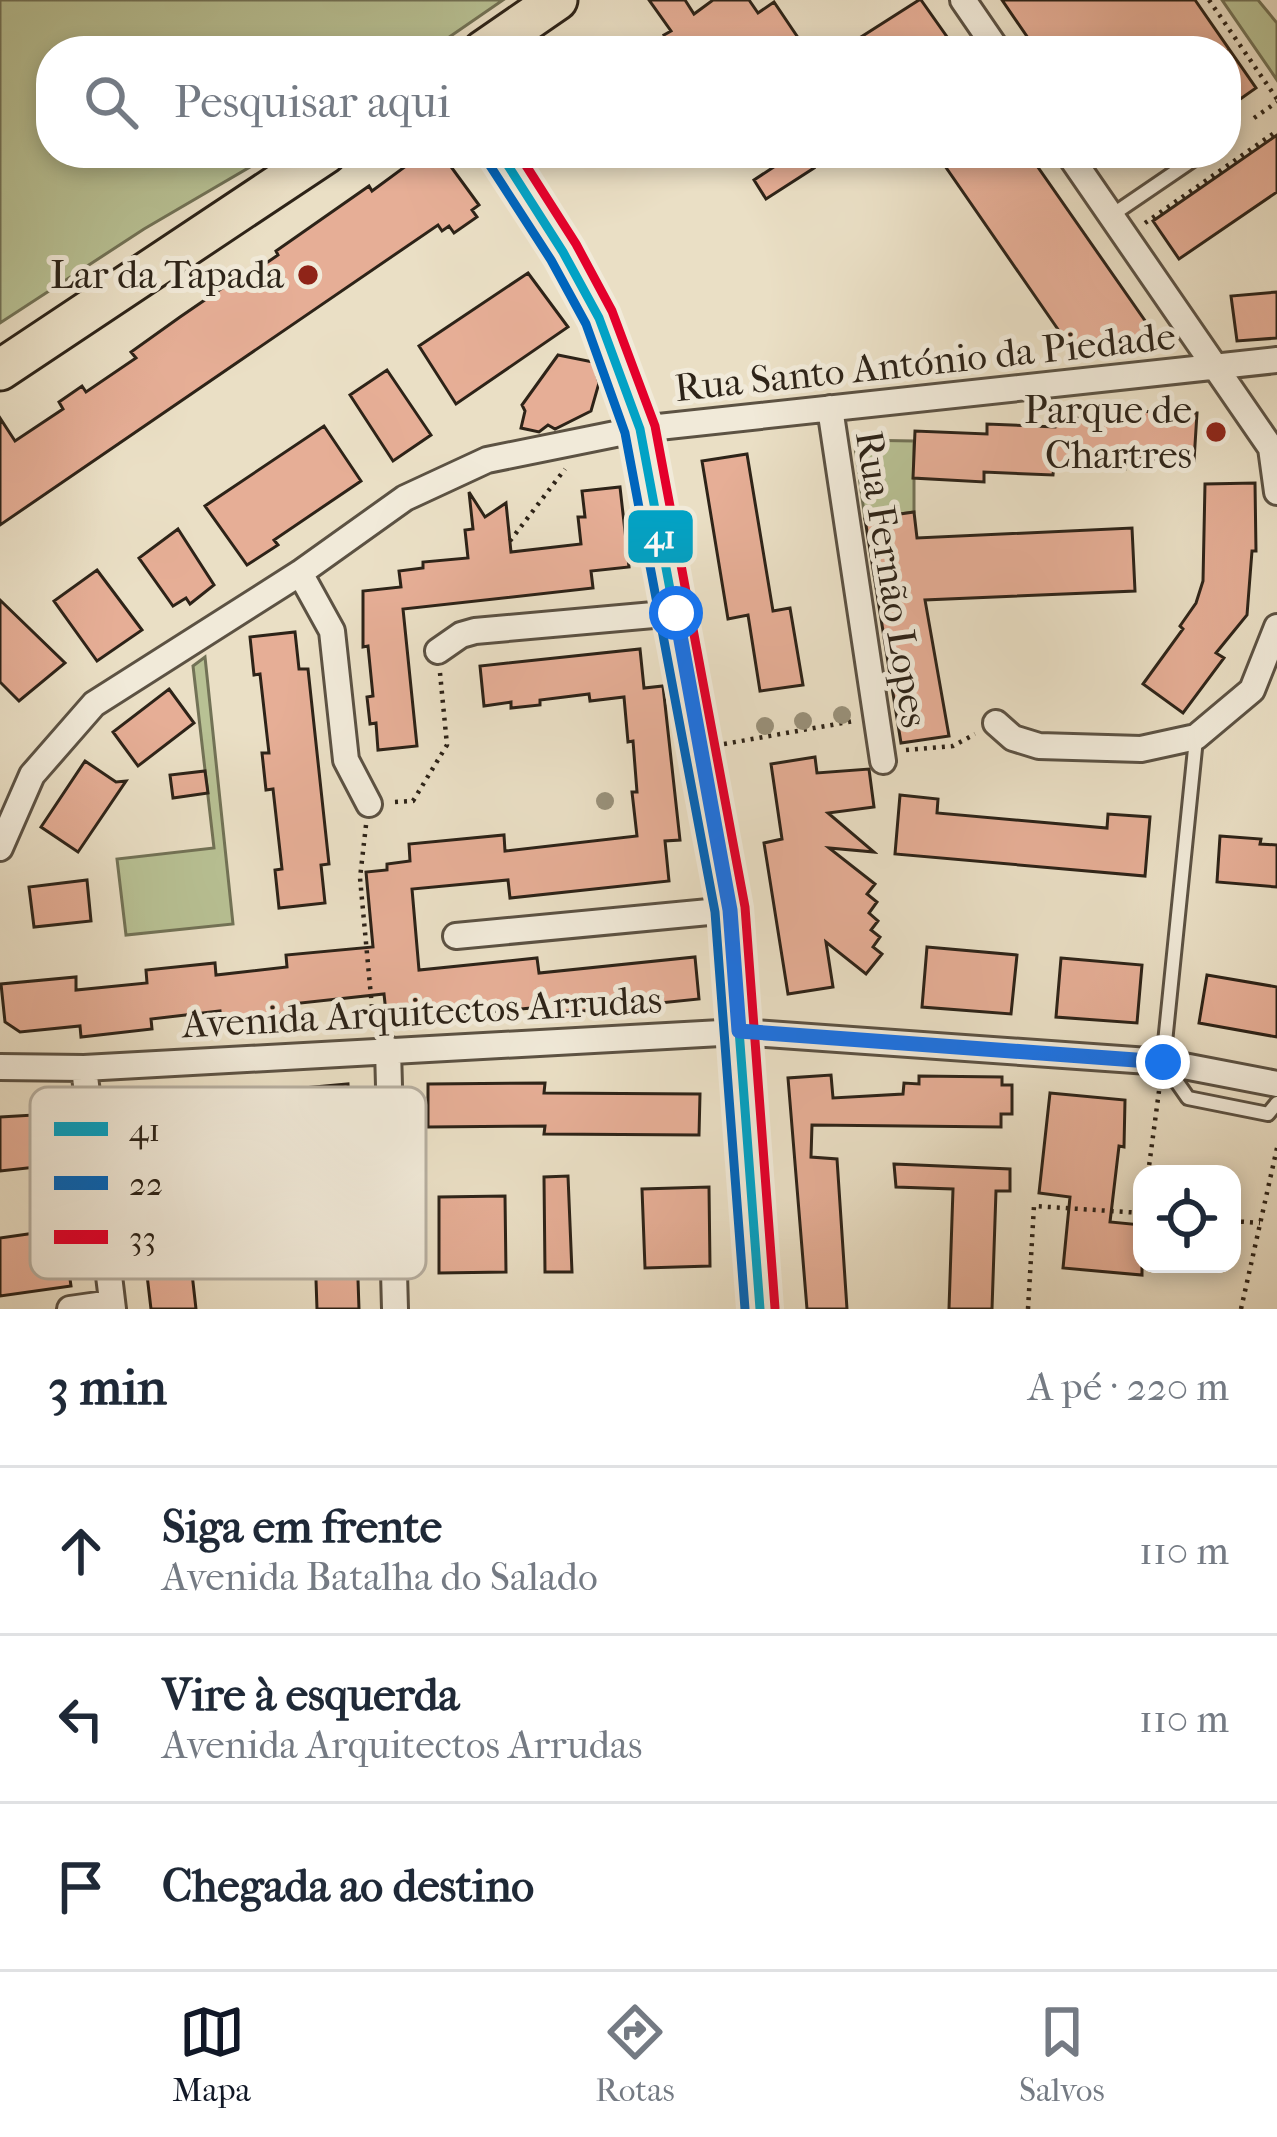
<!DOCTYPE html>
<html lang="pt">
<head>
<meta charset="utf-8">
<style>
	:root { --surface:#fff; --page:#f2f2f3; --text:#1f2937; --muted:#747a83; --line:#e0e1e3; --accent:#111827 }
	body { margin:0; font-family:"IM FELL French Canon",serif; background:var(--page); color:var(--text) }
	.controls { position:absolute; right:36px; bottom:36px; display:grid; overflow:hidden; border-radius:24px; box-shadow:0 6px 18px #0003 }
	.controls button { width:108px; height:108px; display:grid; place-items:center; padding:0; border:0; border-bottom:3px solid var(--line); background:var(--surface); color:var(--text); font:60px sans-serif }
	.stop { position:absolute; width:36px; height:36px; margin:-27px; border:9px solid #1a73e8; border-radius:50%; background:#fff }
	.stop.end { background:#1a73e8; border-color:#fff; box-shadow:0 3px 12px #0008 }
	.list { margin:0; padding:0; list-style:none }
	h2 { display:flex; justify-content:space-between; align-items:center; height:156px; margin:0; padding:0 48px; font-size:51px }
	h2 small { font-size:39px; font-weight:400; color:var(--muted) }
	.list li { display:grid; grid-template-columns:78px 1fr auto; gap:36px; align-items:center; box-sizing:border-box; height:168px; padding:0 48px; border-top:3px solid var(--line) }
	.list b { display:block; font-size:45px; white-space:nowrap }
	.list p { margin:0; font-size:39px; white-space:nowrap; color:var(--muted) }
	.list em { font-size:39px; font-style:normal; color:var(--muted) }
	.icon { flex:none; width:66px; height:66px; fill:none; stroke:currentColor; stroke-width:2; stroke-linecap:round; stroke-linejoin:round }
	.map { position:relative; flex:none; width:1277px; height:1309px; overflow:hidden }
	.search { position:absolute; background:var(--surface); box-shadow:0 6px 18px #0003; left:36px; right:36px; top:36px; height:132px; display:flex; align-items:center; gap:30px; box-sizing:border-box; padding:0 42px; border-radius:48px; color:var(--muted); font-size:45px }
	.sheet { height:660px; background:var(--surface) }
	nav { display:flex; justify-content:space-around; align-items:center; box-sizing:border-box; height:168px; border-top:3px solid var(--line); background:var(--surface); font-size:33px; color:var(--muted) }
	nav a { display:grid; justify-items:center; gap:6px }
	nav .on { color:var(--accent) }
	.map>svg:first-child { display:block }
	.green { fill:#b8c194; stroke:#727256; stroke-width:3 }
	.building { fill:#e6ae96; stroke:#2d2318; stroke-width:3 }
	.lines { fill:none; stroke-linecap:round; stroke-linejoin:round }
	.lane-casing { stroke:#5c5243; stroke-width:18 }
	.street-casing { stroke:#5c5243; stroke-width:30 }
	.primary-casing { stroke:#2d2318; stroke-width:45 }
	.path { stroke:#2d2318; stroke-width:4.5; stroke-dasharray:3 6; stroke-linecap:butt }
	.lane { stroke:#f1ead9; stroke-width:12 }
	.street { stroke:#f1ead9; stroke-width:24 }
	.primary { stroke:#eadfc5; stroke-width:39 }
	.bus-1-casing { stroke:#f1ead9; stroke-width:18 }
	.bus-2-casing { stroke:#f1ead9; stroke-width:18 }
	.bus-3-casing { stroke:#f1ead9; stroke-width:18 }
	.bus-1 { stroke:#02a2c5; stroke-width:9 }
	.bus-2 { stroke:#0065bd; stroke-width:9 }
	.bus-3 { stroke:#e4002b; stroke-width:9 }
	.tree { fill:#99917a }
	.route { stroke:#1a73e8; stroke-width:15 }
	.poi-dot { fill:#8f2418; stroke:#f1ead9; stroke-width:4.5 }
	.labels { text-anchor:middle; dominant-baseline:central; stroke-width:10; stroke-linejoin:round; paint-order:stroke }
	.poi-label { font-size:39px; fill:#2d2318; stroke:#f1ead9; text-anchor:end }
	.street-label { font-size:39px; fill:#2d2318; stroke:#f1ead9 }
	.key { fill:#f1ead9; stroke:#b6ae9f; stroke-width:3 }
	.key-label { font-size:33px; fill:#2d2318 }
	.line-badge { stroke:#f1ead9; stroke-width:4.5 }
	.badge-label { font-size:33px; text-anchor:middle; font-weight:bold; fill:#fff }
</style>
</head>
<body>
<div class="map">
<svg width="1277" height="1309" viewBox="0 0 1277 1309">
	<rect width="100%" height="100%" fill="#eadfc5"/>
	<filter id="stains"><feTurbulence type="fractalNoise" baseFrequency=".00167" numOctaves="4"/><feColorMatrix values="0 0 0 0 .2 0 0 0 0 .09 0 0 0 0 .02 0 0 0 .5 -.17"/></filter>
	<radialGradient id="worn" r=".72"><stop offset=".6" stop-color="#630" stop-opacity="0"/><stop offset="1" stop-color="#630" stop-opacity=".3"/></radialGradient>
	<!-- green -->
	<path class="green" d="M 0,0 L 503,0 L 429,51 L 51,51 L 51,153 L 274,153 L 144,229 L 0,323 Z
		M 1222,0 L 1258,0 L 1277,23 L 1277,80 Z
		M 854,440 L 914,441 L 914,512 L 865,519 Z
		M 205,657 L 233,924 L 126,935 L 117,859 L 214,848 L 193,666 Z"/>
	<!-- building -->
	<path class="building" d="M 649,0 L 685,0 L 694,14 L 713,0 L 749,0 L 758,13 L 774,2 L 807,51 L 675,51 L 664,35 L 671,31 Z
		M 921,0 L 957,51 L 839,51 L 919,0 Z
		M 1002,0 L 1195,0 L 1256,88 L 1226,109 L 1226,51 L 1037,51 Z
		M 1277,135 L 1277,192 L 1179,259 L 1153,221 Z
		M 397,153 L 441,153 L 479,205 L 472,210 L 477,217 L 454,233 L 449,226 L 442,231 L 438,225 L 0,525 L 0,418 L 15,441 L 63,409 L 59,402 L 82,386 L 86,392 L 136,358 L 131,352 L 180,317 L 231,282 L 233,286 L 278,255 L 276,251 L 369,186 L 372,191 L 406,166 Z
		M 795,153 L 804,153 L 814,168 L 766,199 L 754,180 Z
		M 936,153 L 1028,153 L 1162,345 L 1075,354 Z
		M 528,273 L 568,327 L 456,404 L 419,346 Z
		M 1277,292 L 1277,338 L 1237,341 L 1231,296 Z
		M 558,355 L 593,362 L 599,383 L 591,411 L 555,429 L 548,425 L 539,432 L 521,428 L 525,411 L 522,405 Z
		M 387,370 L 431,435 L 393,461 L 350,395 Z
		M 1128,411 L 1197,413 L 1194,461 L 1125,458 L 1125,469 L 1054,465 L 1053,475 L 984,472 L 984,482 L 913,478 L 915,431 L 987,434 L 987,424 L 1055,427 L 1056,417 L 1128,420 Z
		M 324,426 L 361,481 L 274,540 L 278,545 L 247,565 L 205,506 Z
		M 747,454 L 773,611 L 790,608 L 803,685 L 760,691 L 748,615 L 728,619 L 702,461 Z
		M 1255,483 L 1256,551 L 1252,551 L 1247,615 L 1216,653 L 1224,658 L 1183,713 L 1143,684 L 1183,629 L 1180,626 L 1196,603 L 1203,581 L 1205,484 Z
		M 620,487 L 629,567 L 591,571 L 593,588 L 403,609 L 417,746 L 378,750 L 376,723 L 370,724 L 367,697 L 373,696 L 368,646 L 363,647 L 363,591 L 401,587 L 399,571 L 423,568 L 423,562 L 468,558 L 465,530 L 473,529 L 469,492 L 485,517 L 506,503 L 511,552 L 581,544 L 578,517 L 585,517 L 582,491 Z
		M 914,512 L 917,538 L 1132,528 L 1135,591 L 925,600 L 949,736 L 901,743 L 865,519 Z
		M 178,529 L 214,585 L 190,604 L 186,598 L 173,606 L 139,558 Z
		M 97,570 L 142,630 L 97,661 L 54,601 Z
		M 0,600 L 65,663 L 19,701 L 0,682 Z
		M 295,632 L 299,669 L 308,669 L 329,864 L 321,865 L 325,903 L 279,908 L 275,870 L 282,869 L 273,789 L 266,790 L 262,753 L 269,753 L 260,674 L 254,675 L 250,637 Z
		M 640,649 L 644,688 L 663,686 L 680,840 L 665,841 L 669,881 L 510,898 L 508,880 L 412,889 L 419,970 L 537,958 L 539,973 L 695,957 L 699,999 L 543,1015 L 542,1007 L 387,1022 L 384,994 L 291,1004 L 292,1013 L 221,1021 L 220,1011 L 151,1019 L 152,1029 L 81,1037 L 80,1026 L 20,1032 L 5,1022 L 1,984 L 76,977 L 76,990 L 147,983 L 146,970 L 215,963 L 216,975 L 287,967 L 286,955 L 373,947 L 366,872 L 387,870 L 387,864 L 410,861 L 409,844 L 504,835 L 505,851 L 637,836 L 632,792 L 637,792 L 633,741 L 628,742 L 624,697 L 590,701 L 589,694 L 540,700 L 540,705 L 511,708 L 511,702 L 484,706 L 480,666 Z
		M 169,689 L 194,723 L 138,766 L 113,732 Z
		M 815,757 L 817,773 L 869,769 L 874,807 L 828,813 L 874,852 L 829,848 L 875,884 L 867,894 L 877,902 L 869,913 L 878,921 L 871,930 L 880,937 L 873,947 L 882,954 L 866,974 L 826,942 L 833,987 L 788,994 L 764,843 L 782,839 L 771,764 Z
		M 85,761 L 116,782 L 126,781 L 78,852 L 41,827 Z
		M 205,771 L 208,793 L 173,798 L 170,775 Z
		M 900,795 L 938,799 L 937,813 L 1107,828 L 1108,814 L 1150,817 L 1145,876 L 895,854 Z
		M 1220,836 L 1261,839 L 1260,844 L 1277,845 L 1277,887 L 1217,882 Z
		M 87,880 L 91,921 L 34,927 L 29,887 Z
		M 927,947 L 1017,955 L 1011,1014 L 922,1007 Z
		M 1061,958 L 1142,965 L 1137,1023 L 1056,1017 Z
		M 1207,975 L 1277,987 L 1277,1037 L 1199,1023 Z
		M 831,1075 L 833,1098 L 903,1094 L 904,1083 L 919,1084 L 919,1076 L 1002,1077 L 1002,1085 L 1012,1085 L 1012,1114 L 1001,1114 L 1001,1127 L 812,1125 L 811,1157 L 837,1159 L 847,1309 L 807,1309 L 788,1078 Z
		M 545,1083 L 544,1093 L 700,1094 L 699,1135 L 544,1134 L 545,1126 L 428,1127 L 428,1084 Z
		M 348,1084 L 351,1128 L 118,1149 L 114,1105 Z
		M 1050,1093 L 1125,1100 L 1124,1147 L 1119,1146 L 1110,1222 L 1142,1225 L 1142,1275 L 1063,1268 L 1070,1197 L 1039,1193 Z
		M 68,1113 L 73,1163 L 0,1171 L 0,1117 Z
		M 894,1164 L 1010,1169 L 1010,1191 L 996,1191 L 992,1309 L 949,1309 L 953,1189 L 896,1187 Z
		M 568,1176 L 572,1272 L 545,1272 L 544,1177 Z
		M 709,1187 L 710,1266 L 645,1268 L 642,1189 Z
		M 355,1191 L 359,1309 L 317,1309 L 313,1192 Z
		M 505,1196 L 506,1272 L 439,1273 L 439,1197 Z
		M 184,1202 L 196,1309 L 151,1309 L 139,1207 Z
		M 63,1229 L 71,1286 L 0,1296 L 0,1238 Z"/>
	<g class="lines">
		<!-- lane casing -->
		<g class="lane-casing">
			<path id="lane" d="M 1112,215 L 1203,153
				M 1196,739 L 1163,1062 L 1188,1098 L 1268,1114 L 1277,1103"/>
		</g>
		<!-- street casing -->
		<g class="street-casing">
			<path id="street" d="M 963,0 L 998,51
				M 500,153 C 561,246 611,319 640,429 L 730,910 L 760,1309
				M 1068,153 L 1271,448 L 1277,492
				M 830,408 L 883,761
				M 300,573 L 332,631 L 346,760 L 369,804
				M 438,651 L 461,635 L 475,631 L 676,613
				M 996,723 L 1013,738 L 1039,746 L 1141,749 L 1196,737 L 1252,690 L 1277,627
				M 0,848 L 32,775 L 94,704 L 300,573 L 405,498 L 487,460 L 640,429 L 1277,360
				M 456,936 L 730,910
				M 388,1049 L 395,1309
				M 0,1067 L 84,1068 L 739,1032 L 1163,1062 L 1277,1084
				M 84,1068 L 113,1309
				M 70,1309 L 112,1303"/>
		</g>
		<!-- primary casing -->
		<g class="primary-casing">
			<path id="primary" d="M 483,51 L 557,0
				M 0,370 L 326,153"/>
		</g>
		<!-- path -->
		<path class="path" d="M 1209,0 L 1277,99
			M 1254,118 L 1277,102
			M 1145,223 L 1277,131
			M 510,541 L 565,469
			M 724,744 L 854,721
			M 906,750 L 953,746 L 975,734
			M 395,802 L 413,801 L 447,745 L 440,673
			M 366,825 L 360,878 L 373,1018 L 378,1027
			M 1148,1174 L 1159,1091
			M 1232,1221 L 1260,1223
			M 1028,1309 L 1034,1206 L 1142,1213
			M 1241,1309 L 1277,1148"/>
		<!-- lane -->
		<use href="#lane" class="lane"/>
		<!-- street -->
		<use href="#street" class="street"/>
		<!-- primary -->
		<use href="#primary" class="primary"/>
		<!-- bus-1 casing -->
		<g class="bus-1-casing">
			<path id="bus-1" d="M 500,153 L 563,252 L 599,318 L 640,429 L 730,910 L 760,1309"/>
		</g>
		<!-- bus-2 casing -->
		<g class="bus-2-casing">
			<path id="bus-2" d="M 487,161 L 551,260 L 586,324 L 625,433 L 715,912 L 745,1309"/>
		</g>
		<!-- bus-3 casing -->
		<g class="bus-3-casing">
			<path id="bus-3" d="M 518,153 L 576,244 L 612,311 L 655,426 L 745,907 L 775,1308"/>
		</g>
		<!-- bus-1 -->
		<use href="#bus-1" class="bus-1"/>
		<!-- bus-2 -->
		<use href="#bus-2" class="bus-2"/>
		<!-- bus-3 -->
		<use href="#bus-3" class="bus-3"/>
	</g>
	<!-- trees -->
	<g class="tree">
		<circle cx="842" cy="715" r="9"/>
		<circle cx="803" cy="721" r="9"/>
		<circle cx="765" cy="726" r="9"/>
		<circle cx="605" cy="801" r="9"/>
	</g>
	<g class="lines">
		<!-- route -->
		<path class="route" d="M 676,613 L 730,910 L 739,1031 L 1163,1062"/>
	</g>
	<!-- markers -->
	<g class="poi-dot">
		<circle cx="308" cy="275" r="12"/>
		<circle cx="1216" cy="432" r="12"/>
	</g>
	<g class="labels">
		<!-- poi labels -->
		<g class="poi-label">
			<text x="284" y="275">Lar da Tapada</text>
			<text x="1192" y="410">Parque de<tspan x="1192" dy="45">Chartres</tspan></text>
		</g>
		<!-- street labels -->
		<g class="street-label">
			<text transform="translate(925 362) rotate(-6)">Rua Santo António da Piedade</text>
			<text transform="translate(892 579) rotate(81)">Rua Fernão Lopes</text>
			<text transform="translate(422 1012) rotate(-3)">Avenida Arquitectos Arrudas</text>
		</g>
	</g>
	<!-- legend -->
	<rect x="30" y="1087" width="396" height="192" rx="18" class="key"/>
	<rect x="54" y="1122" width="54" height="14" fill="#02a2c5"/>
	<rect x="54" y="1176" width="54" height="14" fill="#0065bd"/>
	<rect x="54" y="1230" width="54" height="14" fill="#e4002b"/>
	<g class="key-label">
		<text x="129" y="1141">41</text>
		<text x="129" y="1195">22</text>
		<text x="129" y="1249">33</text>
	</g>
	<rect class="line-badge" x="626" y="508" width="69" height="57" rx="12" fill="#02a2c5"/>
	<g class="badge-label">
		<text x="660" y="548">41</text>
	</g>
	<rect width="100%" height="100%" filter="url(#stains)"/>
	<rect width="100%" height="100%" fill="url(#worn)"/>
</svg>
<div class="controls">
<button><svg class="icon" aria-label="locate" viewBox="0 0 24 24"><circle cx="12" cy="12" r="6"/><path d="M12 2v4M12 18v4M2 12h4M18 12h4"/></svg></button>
</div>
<div class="stop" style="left:676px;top:613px"></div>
<div class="stop end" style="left:1163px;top:1062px"></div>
<div class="search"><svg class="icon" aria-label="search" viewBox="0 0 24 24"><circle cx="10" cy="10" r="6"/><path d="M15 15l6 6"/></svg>Pesquisar aqui</div>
</div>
<section class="sheet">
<h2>3 min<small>A pé · 220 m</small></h2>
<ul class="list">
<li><svg class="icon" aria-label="ahead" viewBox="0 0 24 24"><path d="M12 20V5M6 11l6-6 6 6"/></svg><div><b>Siga em frente</b><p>Avenida Batalha do Salado</p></div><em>110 m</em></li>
<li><svg class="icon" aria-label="left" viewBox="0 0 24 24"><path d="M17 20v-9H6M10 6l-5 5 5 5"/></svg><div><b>Vire à esquerda</b><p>Avenida Arquitectos Arrudas</p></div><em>110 m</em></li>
<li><svg class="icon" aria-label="arrive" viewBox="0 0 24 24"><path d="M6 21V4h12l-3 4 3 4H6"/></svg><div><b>Chegada ao destino</b></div></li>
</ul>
</section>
<nav>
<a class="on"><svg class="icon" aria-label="map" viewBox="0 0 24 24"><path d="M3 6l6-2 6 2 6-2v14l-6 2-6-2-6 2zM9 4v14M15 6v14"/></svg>Mapa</a>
<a><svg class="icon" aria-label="directions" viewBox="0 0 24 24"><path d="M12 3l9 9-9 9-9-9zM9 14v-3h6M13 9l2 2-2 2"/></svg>Rotas</a>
<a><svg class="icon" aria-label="saved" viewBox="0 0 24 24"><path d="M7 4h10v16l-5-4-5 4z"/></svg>Salvos</a>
</nav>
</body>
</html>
